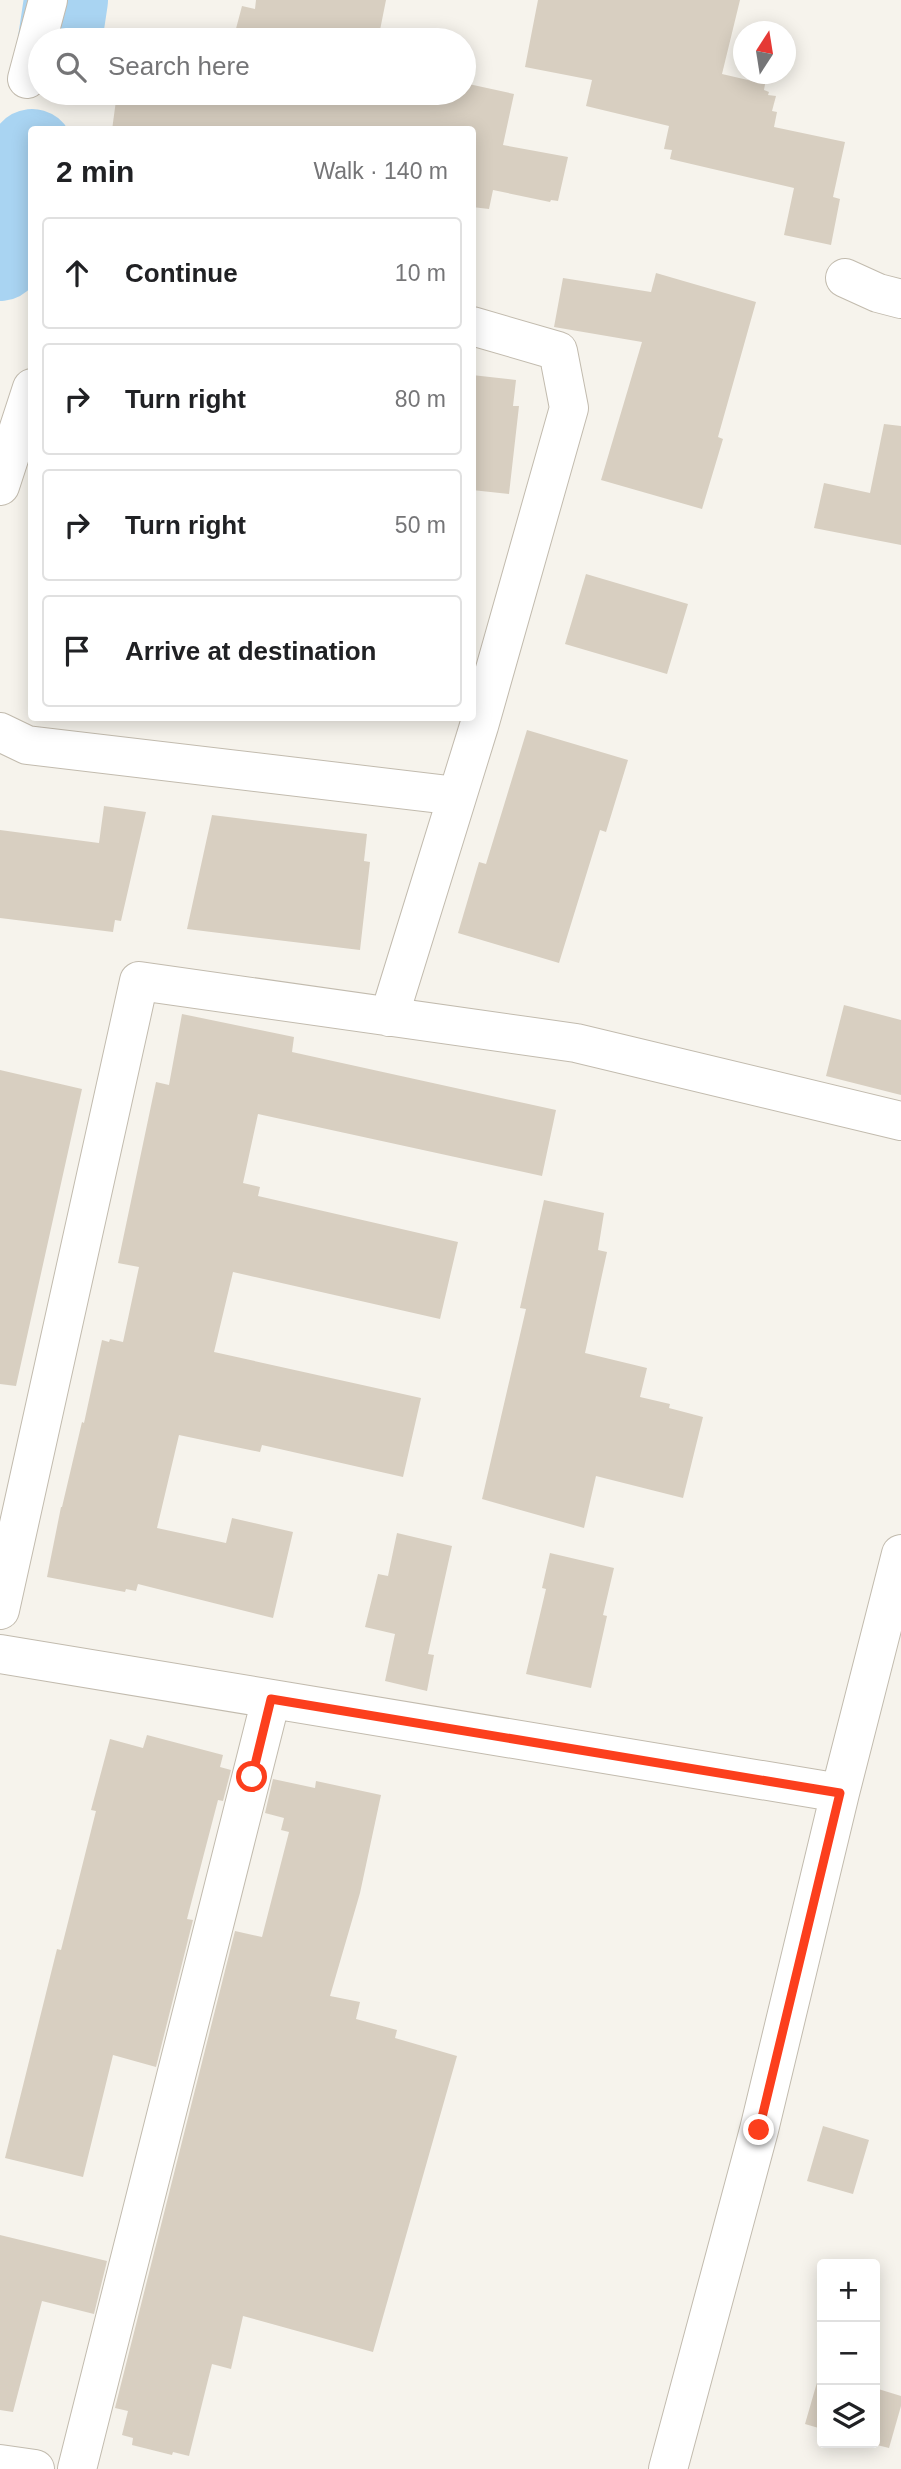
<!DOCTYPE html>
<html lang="en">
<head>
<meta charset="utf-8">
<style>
	:root { --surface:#fff; --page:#f6f6f6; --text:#202124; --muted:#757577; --line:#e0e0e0 }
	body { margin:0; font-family:Helvetica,sans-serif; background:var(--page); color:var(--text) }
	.controls { position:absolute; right:21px; bottom:21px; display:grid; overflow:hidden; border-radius:7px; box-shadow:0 4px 18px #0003 }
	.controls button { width:63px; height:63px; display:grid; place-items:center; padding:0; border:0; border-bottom:2px solid var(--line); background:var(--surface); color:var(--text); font:35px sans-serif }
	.compass { position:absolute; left:733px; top:21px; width:63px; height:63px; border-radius:50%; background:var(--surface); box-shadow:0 4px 18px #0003; rotate:12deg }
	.stop { position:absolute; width:21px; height:21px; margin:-16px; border:5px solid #fc3f1d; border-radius:50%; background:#fff }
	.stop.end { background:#fc3f1d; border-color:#fff; box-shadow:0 2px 7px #0008 }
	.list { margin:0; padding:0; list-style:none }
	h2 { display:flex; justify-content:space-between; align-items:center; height:91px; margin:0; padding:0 28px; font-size:30px }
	h2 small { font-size:23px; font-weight:400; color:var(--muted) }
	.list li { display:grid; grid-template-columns:46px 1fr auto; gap:21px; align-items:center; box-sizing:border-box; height:112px; margin:0 14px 14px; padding:0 14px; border:2px solid var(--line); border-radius:7px }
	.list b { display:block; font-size:26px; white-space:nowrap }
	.list em { font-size:23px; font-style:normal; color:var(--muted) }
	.icon { flex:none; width:38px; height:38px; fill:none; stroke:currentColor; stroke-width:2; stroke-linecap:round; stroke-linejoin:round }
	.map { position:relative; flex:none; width:901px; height:2469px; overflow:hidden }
	.search { position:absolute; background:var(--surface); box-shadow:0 4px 18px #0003; left:28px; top:28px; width:448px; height:77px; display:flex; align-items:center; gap:18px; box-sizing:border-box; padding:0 24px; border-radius:38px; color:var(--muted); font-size:26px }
	.panel { position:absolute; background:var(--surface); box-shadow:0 4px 18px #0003; left:28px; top:126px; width:448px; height:595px; border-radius:7px }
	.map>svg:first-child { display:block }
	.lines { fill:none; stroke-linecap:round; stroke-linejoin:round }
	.river { stroke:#a9d4f2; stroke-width:84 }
	.building { fill:#d8cfc1 }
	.minor-casing { stroke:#c2bbae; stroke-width:40 }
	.minor { stroke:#fff; stroke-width:38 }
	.route { stroke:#fc3f1d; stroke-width:9 }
</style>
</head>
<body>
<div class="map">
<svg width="901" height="2469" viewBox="0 0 901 2469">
	<rect width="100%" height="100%" fill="#f6f3ec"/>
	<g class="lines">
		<!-- river -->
		<path class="river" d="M 60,40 L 66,0
			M 0,259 L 32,151"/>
	</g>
	<!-- building -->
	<path class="building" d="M 256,0 L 386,0 L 378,40 L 233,40 L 242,6 L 255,9 Z
		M 538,0 L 740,0 L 722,74 L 765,84 L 764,90 L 769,92 L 768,95 L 776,96 L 772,111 L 777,112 L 774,127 L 845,142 L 833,197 L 840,199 L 831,245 L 784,235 L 794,188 L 670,159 L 672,150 L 664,149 L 669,126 L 586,106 L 592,80 L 525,67 Z
		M 464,83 L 514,94 L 503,145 L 568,157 L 558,201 L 551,200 L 550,202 L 493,190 L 489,209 L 472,207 L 472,130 L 112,130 L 117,93 L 464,93 Z
		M 656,273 L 756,302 L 718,437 L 723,439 L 702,509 L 601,480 L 642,342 L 554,327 L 563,278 L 651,292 Z
		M 472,375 L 516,380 L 513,406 L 519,406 L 509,494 L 472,490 Z
		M 884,424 L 901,426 L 901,545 L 814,528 L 824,483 L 870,493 Z
		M 586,574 L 688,604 L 667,674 L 565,644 Z
		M 527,730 L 628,760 L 606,832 L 600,830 L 559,963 L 458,933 L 479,862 L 486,864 Z
		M 104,806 L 146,812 L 121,921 L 115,920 L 113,932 L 0,918 L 0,830 L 99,843 Z
		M 212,815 L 367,834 L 364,861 L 370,862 L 360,950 L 187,929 Z
		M 844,1005 L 901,1020 L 901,1095 L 826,1076 Z
		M 182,1014 L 294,1037 L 292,1052 L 556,1110 L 542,1176 L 258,1114 L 243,1183 L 260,1187 L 258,1196 L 458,1242 L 440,1319 L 233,1272 L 214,1352 L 421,1398 L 403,1477 L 262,1445 L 260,1452 L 179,1435 L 157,1528 L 226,1543 L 232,1518 L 293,1532 L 273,1618 L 138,1584 L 136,1591 L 126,1589 L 125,1592 L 47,1577 L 61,1507 L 62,1507 L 82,1422 L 84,1423 L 102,1340 L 109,1342 L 110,1339 L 123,1342 L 139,1267 L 118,1263 L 156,1082 L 169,1085 Z
		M 0,1070 L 82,1089 L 16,1386 L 0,1384 Z
		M 544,1200 L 604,1213 L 598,1250 L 607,1252 L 585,1353 L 647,1368 L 640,1397 L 670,1404 L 669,1408 L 703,1417 L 683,1498 L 596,1476 L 584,1528 L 482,1499 L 526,1309 L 520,1308 Z
		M 397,1533 L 452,1546 L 428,1654 L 434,1655 L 427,1691 L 385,1681 L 395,1634 L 365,1627 L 378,1574 L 388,1576 Z
		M 550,1553 L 614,1568 L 603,1615 L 607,1616 L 591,1688 L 526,1674 L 546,1589 L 542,1588 Z
		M 147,1735 L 223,1755 L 220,1767 L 231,1770 L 223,1801 L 218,1800 L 187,1919 L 193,1920 L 156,2067 L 113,2055 L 83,2177 L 5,2158 L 57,1949 L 61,1950 L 96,1811 L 91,1810 L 110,1739 L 143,1748 Z
		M 273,1779 L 315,1788 L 316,1781 L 381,1795 L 360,1893 L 330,1996 L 360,2002 L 356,2019 L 397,2030 L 395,2038 L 457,2056 L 373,2352 L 243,2316 L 231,2369 L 212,2364 L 189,2456 L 173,2452 L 172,2455 L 132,2445 L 133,2438 L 122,2435 L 128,2411 L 115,2408 L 235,1931 L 262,1937 L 289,1832 L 281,1830 L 284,1818 L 265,1813 Z
		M 823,2126 L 869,2140 L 853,2194 L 807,2181 Z
		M 0,2235 L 107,2261 L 94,2314 L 42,2301 L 13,2412 L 0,2410 Z
		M 820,2372 L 822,2373 L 822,2429 L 805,2424 Z
		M 875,2388 L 901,2396 L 901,2406 L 889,2448 L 869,2443 L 875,2443 Z"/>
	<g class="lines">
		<!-- minor casing -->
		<g class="minor-casing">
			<path id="minor" d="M 27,79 L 48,0
				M 845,278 L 878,293 L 901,299
				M 0,486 L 32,388
				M 0,732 L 27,745 L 457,796
				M 389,1017 L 479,726 L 569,408 L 558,351 L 472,326
				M 0,1610 L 139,981 L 576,1043 L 901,1121
				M 0,1654 L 840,1793
				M 0,2464 L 35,2469
				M 77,2469 L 271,1699
				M 668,2469 L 759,2130 L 840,1793 L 901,1554"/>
		</g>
		<!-- minor -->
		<use href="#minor" class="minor"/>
	</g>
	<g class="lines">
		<!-- route -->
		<path class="route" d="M 252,1777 L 271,1699 L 840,1793 L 759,2130"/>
	</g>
</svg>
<div class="controls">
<button>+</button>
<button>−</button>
<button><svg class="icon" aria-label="layers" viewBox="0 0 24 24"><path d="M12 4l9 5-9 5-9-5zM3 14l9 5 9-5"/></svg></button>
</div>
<svg class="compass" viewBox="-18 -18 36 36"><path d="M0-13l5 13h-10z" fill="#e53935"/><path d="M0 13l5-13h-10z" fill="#757577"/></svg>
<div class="stop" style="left:252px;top:1777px"></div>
<div class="stop end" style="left:759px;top:2130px"></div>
<div class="search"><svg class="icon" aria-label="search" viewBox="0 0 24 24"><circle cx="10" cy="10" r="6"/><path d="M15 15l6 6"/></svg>Search here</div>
<section class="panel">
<h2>2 min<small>Walk · 140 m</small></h2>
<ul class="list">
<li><svg class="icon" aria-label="ahead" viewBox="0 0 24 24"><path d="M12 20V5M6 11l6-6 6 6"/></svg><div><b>Continue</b></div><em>10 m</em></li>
<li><svg class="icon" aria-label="right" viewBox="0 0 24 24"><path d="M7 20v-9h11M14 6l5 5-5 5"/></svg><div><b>Turn right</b></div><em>80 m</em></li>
<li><svg class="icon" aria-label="right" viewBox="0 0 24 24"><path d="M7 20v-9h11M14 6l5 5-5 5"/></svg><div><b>Turn right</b></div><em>50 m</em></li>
<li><svg class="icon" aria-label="arrive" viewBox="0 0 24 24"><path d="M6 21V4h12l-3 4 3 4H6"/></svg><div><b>Arrive at destination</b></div></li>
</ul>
</section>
</div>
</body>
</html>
